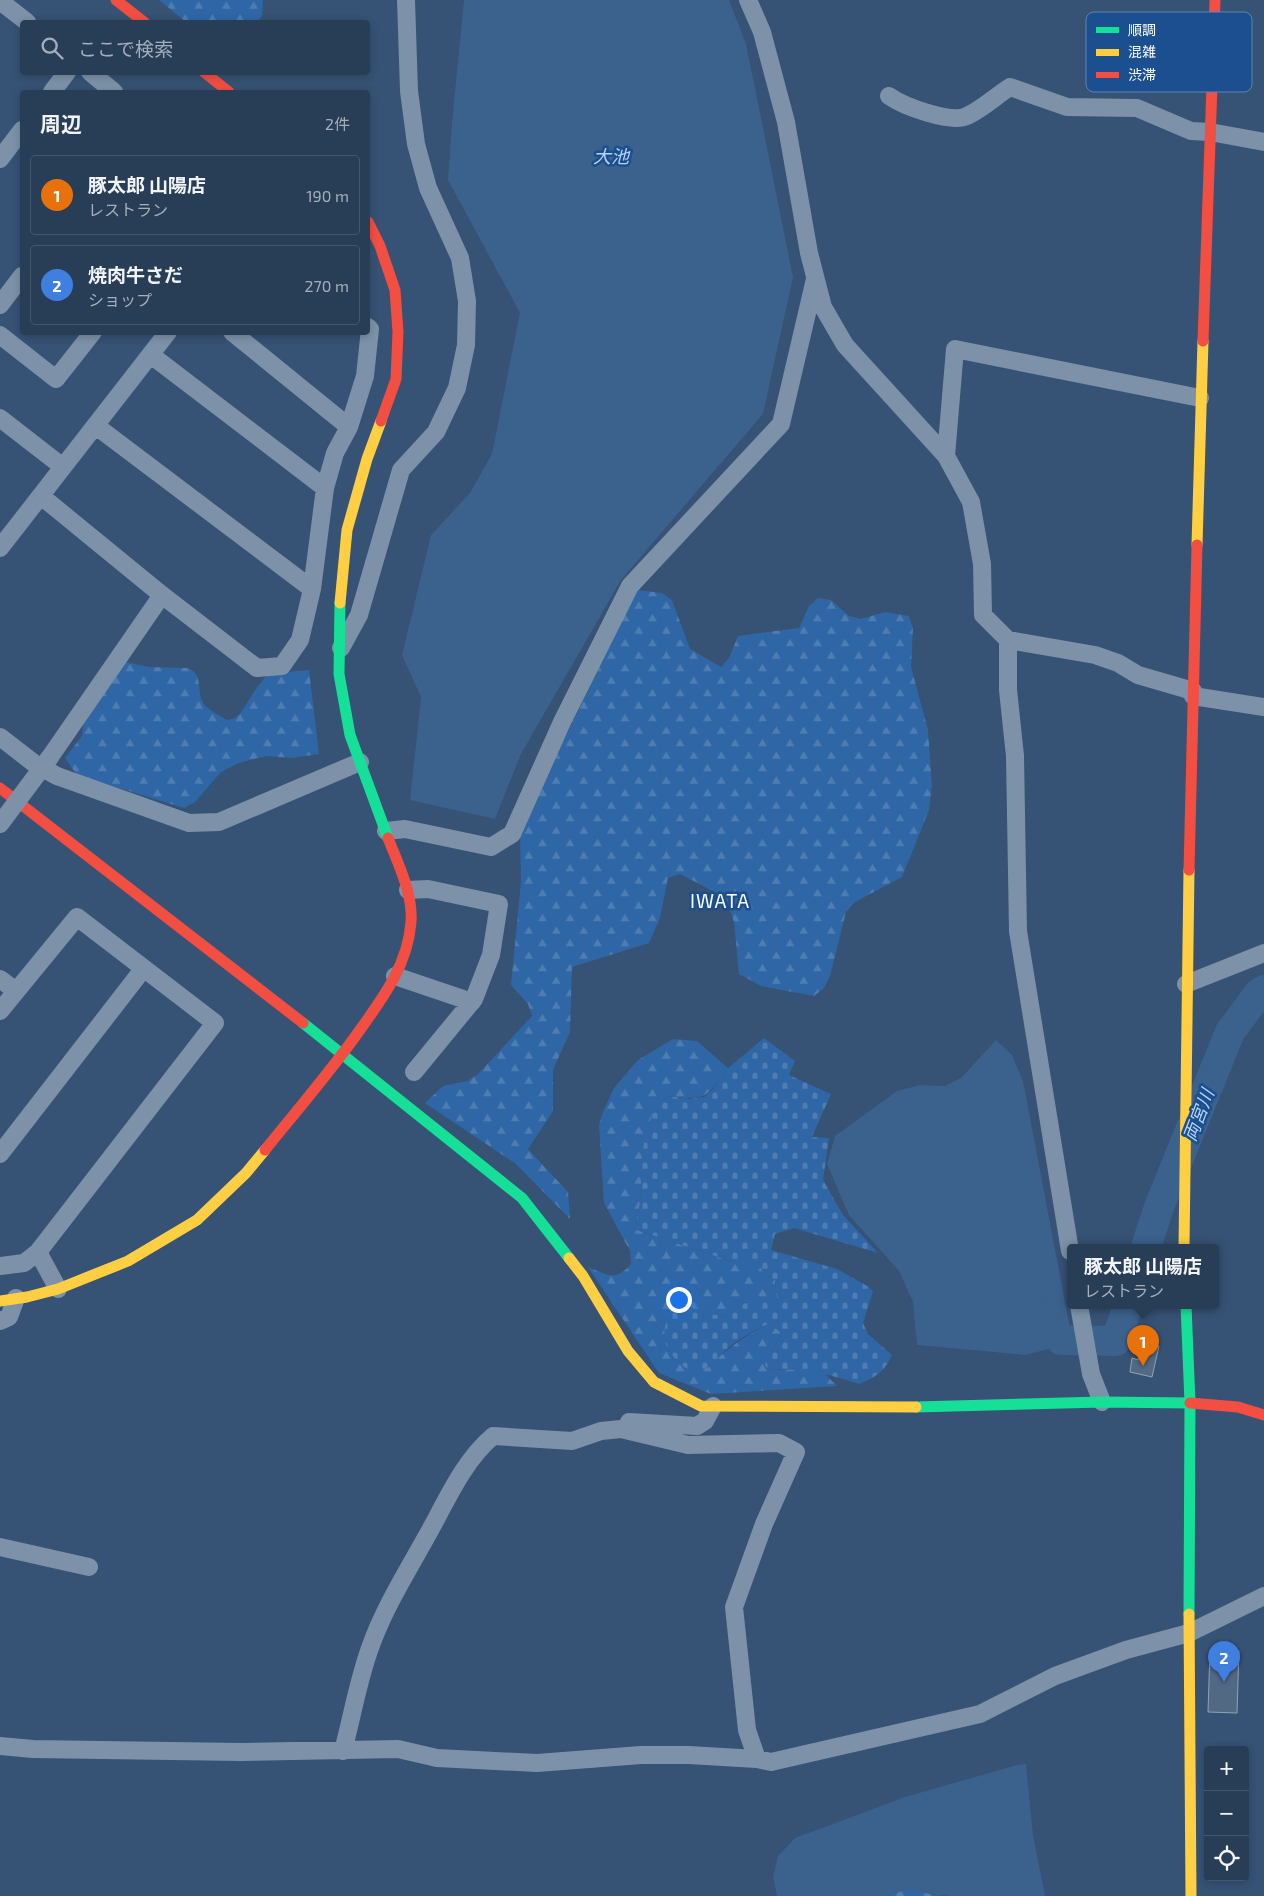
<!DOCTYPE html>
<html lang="ja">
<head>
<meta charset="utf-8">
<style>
	:root { --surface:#283e57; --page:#30455d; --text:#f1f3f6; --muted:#a5aeba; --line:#44576d; --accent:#b9c2ce }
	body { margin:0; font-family:"Exo 2","Noto Sans JP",sans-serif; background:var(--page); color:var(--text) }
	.controls { position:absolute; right:15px; bottom:15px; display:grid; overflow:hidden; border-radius:5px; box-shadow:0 2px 8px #0003 }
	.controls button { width:45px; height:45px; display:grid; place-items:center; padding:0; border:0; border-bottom:1px solid var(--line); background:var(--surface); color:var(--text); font:25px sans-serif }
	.you { position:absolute; left:678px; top:1299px; width:18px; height:18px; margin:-12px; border:4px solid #fff; border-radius:50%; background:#1a73e8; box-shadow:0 0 0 8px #1a73e833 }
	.badge { display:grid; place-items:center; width:32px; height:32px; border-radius:50%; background:var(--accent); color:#fff; font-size:16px; font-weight:700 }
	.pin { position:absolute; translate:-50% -41px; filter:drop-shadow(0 1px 2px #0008) }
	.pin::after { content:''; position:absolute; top:26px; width:18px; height:15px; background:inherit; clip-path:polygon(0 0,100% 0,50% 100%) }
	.popup { position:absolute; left:1067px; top:1244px; width:152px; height:65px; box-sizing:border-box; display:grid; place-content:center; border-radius:5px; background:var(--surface); filter:drop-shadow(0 1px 4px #0005); font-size:16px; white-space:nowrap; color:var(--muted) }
	.popup b { font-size:19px; color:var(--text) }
	.popup::after { content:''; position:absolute; left:50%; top:100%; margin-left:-10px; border:10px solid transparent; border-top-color:var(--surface) }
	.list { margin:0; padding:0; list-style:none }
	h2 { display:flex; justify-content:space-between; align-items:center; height:65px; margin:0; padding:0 20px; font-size:21px }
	h2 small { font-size:16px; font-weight:400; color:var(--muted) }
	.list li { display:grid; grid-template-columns:32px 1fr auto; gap:15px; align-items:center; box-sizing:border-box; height:80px; margin:0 10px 10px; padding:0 10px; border:1px solid var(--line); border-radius:5px }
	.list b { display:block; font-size:19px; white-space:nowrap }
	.list p { margin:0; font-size:16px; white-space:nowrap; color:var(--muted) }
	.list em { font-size:16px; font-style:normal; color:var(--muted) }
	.icon { flex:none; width:28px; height:28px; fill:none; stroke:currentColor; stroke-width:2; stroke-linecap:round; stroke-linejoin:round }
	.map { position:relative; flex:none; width:1264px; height:1896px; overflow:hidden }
	.search { position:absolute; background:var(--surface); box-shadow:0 2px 8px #0003; left:20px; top:20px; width:350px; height:55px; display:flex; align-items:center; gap:12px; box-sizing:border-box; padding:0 18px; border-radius:5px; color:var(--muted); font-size:19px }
	.panel { position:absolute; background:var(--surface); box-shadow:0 2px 8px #0003; left:20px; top:90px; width:350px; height:245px; border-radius:5px }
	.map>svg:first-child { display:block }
	.forest { fill:url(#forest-firs) }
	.cemetery { fill:url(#cemetery-stones) }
	.water { fill:#3b618d }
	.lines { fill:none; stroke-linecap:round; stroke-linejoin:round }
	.river { stroke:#3b618d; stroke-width:30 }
	.building { fill:#526984; stroke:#92a2b6 }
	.street { stroke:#7d92a8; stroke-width:18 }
	.fast { stroke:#16e098; stroke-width:11 }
	.slow { stroke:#ffcf43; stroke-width:11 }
	.jam { stroke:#f24e42; stroke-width:11 }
	.street-bridge { stroke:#7d92a8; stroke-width:18 }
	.labels { text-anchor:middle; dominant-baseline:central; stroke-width:5; stroke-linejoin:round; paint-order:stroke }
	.water-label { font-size:18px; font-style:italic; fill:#b5d3f5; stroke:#1b4f8f }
	.quarter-label { font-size:19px; letter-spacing:1px; fill:#fff; stroke:#1b4f8f }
	.key { fill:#1b4f8f; stroke:#5f84b1; stroke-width:1 }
	.key-label { font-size:14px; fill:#fff }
</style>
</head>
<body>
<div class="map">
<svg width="1264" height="1896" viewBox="0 0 1264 1896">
	<defs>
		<pattern id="forest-firs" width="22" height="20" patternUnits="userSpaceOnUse" patternTransform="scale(1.25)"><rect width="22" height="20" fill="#2f66a5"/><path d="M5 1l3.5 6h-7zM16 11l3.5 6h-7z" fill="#4e7db2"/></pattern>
		<pattern id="cemetery-stones" width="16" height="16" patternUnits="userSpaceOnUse" patternTransform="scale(1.25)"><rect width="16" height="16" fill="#2f66a5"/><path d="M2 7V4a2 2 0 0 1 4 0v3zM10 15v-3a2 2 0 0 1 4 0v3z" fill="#4e7db2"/></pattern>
	</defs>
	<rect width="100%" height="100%" fill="#365274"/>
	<!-- forest -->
	<path class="forest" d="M 159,0 L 263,0 L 262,16 L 257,22 L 186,22 Z
		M 637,590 L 662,593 L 672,600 L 690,649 L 721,667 L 729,658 L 738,636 L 799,628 L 809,606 L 818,598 L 831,600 L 849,616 L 861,619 L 885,612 L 909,616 L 913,629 L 911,667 L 928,730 L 932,785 L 929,810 L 902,877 L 855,902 L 846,912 L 830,976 L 824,988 L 814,996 L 761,986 L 739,974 L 734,922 L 726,898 L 680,874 L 668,878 L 660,918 L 649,943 L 572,967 L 570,1032 L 553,1070 L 553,1111 L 528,1149 L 568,1192 L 570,1219 L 516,1164 L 425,1103 L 443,1086 L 467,1081 L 478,1074 L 532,1016 L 528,1004 L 511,985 L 521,882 L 520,830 Z
		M 125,662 L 149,667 L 187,668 C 203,673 197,688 202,701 C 205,709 220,715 227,720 L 235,718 L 240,714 L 257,687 L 268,674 L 309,670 L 319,754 L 292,758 L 266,756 L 239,763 L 221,772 L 195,802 L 184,808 L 77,775 L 65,758 L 82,736 L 84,719 Z
		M 673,1039 L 697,1041 L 728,1068 C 706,1099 705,1101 667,1096 L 643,1152 L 640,1204 L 634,1229 L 733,1262 L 758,1262 L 764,1274 L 775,1280 L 777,1299 L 773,1302 L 747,1302 L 725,1316 L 700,1313 L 665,1339 L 669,1351 L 682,1366 L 707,1368 C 726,1350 744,1336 768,1324 L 780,1331 L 781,1337 L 766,1358 L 769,1370 L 795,1369 L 823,1372 L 837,1386 L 711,1394 L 659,1373 L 588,1267 C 608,1275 615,1282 631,1264 L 630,1251 L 604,1203 L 599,1125 L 603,1112 L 614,1088 L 638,1060 Z
		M 903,1890 L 916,1890 L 934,1895 L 948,1896 L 889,1896 Z"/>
	<!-- cemetery -->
	<path class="cemetery" d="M 764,1038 L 795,1061 L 789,1075 L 831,1094 L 812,1137 L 829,1138 L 823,1180 L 843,1215 L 878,1253 L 794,1228 L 775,1234 L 771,1250 L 837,1269 L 869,1287 L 873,1291 L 863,1323 L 868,1334 L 892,1355 C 885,1371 876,1377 859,1384 C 824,1373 806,1368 769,1370 L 765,1365 L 766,1358 L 781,1337 L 780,1331 L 768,1324 C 753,1331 740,1338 728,1348 C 721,1354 716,1362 708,1367 C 693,1378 679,1365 670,1352 C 657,1332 669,1316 678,1298 L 700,1313 L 725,1316 L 747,1302 L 773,1302 L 777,1299 L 775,1280 L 764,1274 L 758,1262 L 733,1262 L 634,1229 C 636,1220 639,1211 640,1202 C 643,1168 638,1121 667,1096 L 690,1099 L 704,1097 L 713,1089 L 728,1068 Z"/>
	<!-- water -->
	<path class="water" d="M 464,0 L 729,0 L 746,44 L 793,277 L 763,414 L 621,580 L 521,754 L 495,819 L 410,800 L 421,697 L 402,655 L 431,535 L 470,493 L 492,454 L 520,313 L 448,180 L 452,123 Z
		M 996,1040 L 1012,1055 L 1023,1081 L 1070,1328 L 1057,1347 L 1025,1355 L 917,1345 L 913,1302 L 899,1271 L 849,1215 L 827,1164 L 835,1136 L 897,1091 L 920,1085 L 945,1086 L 961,1078 Z
		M 1026,1764 L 1033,1835 L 1045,1896 L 948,1896 C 943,1894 937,1896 932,1894 C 912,1890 909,1887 889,1896 L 777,1896 L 773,1877 L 778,1856 L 795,1838 L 905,1797 L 1017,1765 Z"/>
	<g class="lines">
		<!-- river -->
		<path class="river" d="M 1146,1247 L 1159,1207 L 1230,1032 L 1259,993 L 1264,990
			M 1033,1311 L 1061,1340 L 1116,1341 L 1128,1305"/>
	</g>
	<!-- building -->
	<path class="building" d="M 1143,1343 L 1159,1346 L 1152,1377 L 1130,1372 L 1132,1358 L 1138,1360 Z
		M 1210,1650 L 1239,1651 L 1237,1713 L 1208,1712 Z"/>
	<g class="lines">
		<!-- street -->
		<path class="street" d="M 748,0 L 762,32 L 786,122 L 809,253 L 823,307 L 845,345 L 946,456 L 971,502 L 982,564 L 983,615 L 1008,640 L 1008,690 L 1015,756 L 1018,931 L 1070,1251
			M 5,5 L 27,22
			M 90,72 L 114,92
			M 52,92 L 67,72
			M 889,96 C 903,106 951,124 967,116 C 982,109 996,96 1010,87 L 1067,107 L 1137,108 L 1191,131 L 1210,132 L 1264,142
			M 0,159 L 22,130
			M 0,305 L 22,276
			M 232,332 L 349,427
			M 0,335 L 56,379 L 93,332
			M 151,355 L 325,488
			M 0,418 L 63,467
			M 96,426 L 312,589
			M 946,456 L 955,349 L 1200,398
			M 41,496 L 162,595 L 257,668 L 282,666 L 300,640 L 312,589 L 325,488 L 335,453 L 349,427 L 365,376 L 370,329 L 368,327
			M 0,548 L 168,332
			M 1008,640 L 1095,655 L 1118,663 L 1138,675 L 1193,691
			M 341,648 L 359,615 L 401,470 L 436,432 L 457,388 L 466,345 L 467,301 L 460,258 L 428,188 L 416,144 L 409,91 L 406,0
			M 1193,696 L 1264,707
			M 0,737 L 35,764 L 57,776 L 189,823 L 219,822 L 360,762
			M 50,757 L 162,595
			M 386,831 L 405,829 L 491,847 L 512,834 L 562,722 L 630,586 L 781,424 L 815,279
			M 408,890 L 428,889 L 499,904 L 491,955 L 474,999 L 414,1072
			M 395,976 L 472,1002
			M 0,979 L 16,991
			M 1186,984 L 1264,953
			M 0,1011 L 77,917 L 215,1023 L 38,1252 L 24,1263 L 0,1266
			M 0,1154 L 144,968
			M 38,1252 L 58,1289
			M 1079,1305 L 1091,1374 L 1102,1402
			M 0,1321 L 9,1317 L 16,1298
			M 629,1422 L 697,1426 L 705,1421 L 713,1406
			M 0,1547 L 89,1567
			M 0,1746 L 33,1749 L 241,1752 L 398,1749 L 437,1758 L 537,1763 L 641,1755 L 689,1755 L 757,1759 L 771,1762 L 980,1714 L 1055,1676 L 1126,1650 L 1189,1633 L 1264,1596
			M 343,1751 C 352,1717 358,1681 370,1648 C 385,1605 412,1564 434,1523 C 450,1493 466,1459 493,1436 L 572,1441 L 601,1431 L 621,1429 L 688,1445 L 779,1443 L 796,1452 L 764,1524 L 734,1607 L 747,1730 L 757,1759"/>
		<!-- fast -->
		<path class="fast" d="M 340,603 L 339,674 L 350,735 L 388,838
			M 303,1023 L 522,1198 L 569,1258
			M 1186,1305 L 1190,1403 L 1189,1614
			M 916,1407 L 1102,1402 L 1190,1403"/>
		<!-- slow -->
		<path class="slow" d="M 1197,545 L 1203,341
			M 340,603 L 347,530 L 367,459 L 381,421
			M 1184,1247 L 1189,870
			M 569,1258 L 583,1276 L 628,1351 L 654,1382 L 701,1406 L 916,1407
			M 0,1301 L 27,1297 L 58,1289 L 128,1261 L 197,1220 L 246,1173 L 265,1150
			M 1189,1614 L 1191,1896"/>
		<!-- jam -->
		<path class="jam" d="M 116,0 L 144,22
			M 204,72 L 229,92
			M 368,222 L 380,246 L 395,290 L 398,332 L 396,379 L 381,421
			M 1203,341 L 1215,0
			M 0,788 L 303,1023
			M 1189,870 L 1197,545
			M 265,1150 C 298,1109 332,1070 362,1027 C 385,995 408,963 411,922 C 413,893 398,864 388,838
			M 1190,1403 L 1238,1407 L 1264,1415"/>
		<!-- street-bridge -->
		<path class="street-bridge" d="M 0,824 L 50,757"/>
	</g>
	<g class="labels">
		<!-- water labels -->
		<g class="water-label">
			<text x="611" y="156">大池</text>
			<text transform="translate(1198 1115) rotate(-69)">両宮川</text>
		</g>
		<!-- quarter labels -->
		<g class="quarter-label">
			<text x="720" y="900">IWATA</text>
		</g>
	</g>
	<!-- legend -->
	<rect x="1086" y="12" width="166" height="80" rx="8" class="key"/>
	<rect x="1096" y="27" width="23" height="6" fill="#16e098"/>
	<rect x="1096" y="49" width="23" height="7" fill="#ffcf43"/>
	<rect x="1096" y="72" width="23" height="6" fill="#f24e42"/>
	<g class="key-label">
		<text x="1128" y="35">順調</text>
		<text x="1128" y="57">混雑</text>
		<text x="1128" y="80">渋滞</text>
	</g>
</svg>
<div class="controls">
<button>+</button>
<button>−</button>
<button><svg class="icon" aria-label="locate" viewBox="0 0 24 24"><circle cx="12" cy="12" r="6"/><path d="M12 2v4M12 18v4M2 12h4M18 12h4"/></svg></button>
</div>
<div class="you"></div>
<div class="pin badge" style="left:1143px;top:1366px;background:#e8710a">1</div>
<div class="popup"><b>豚太郎 山陽店</b>レストラン</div>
<div class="pin badge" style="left:1224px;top:1682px;background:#3f7fe0">2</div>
<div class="search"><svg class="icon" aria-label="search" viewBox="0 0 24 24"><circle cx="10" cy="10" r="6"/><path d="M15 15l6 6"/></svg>ここで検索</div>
<section class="panel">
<h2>周辺<small>2件</small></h2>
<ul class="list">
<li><span class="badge" style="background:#e8710a">1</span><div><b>豚太郎 山陽店</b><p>レストラン</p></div><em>190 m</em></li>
<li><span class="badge" style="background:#3f7fe0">2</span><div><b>焼肉牛さだ</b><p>ショップ</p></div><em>270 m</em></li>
</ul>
</section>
</div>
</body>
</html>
